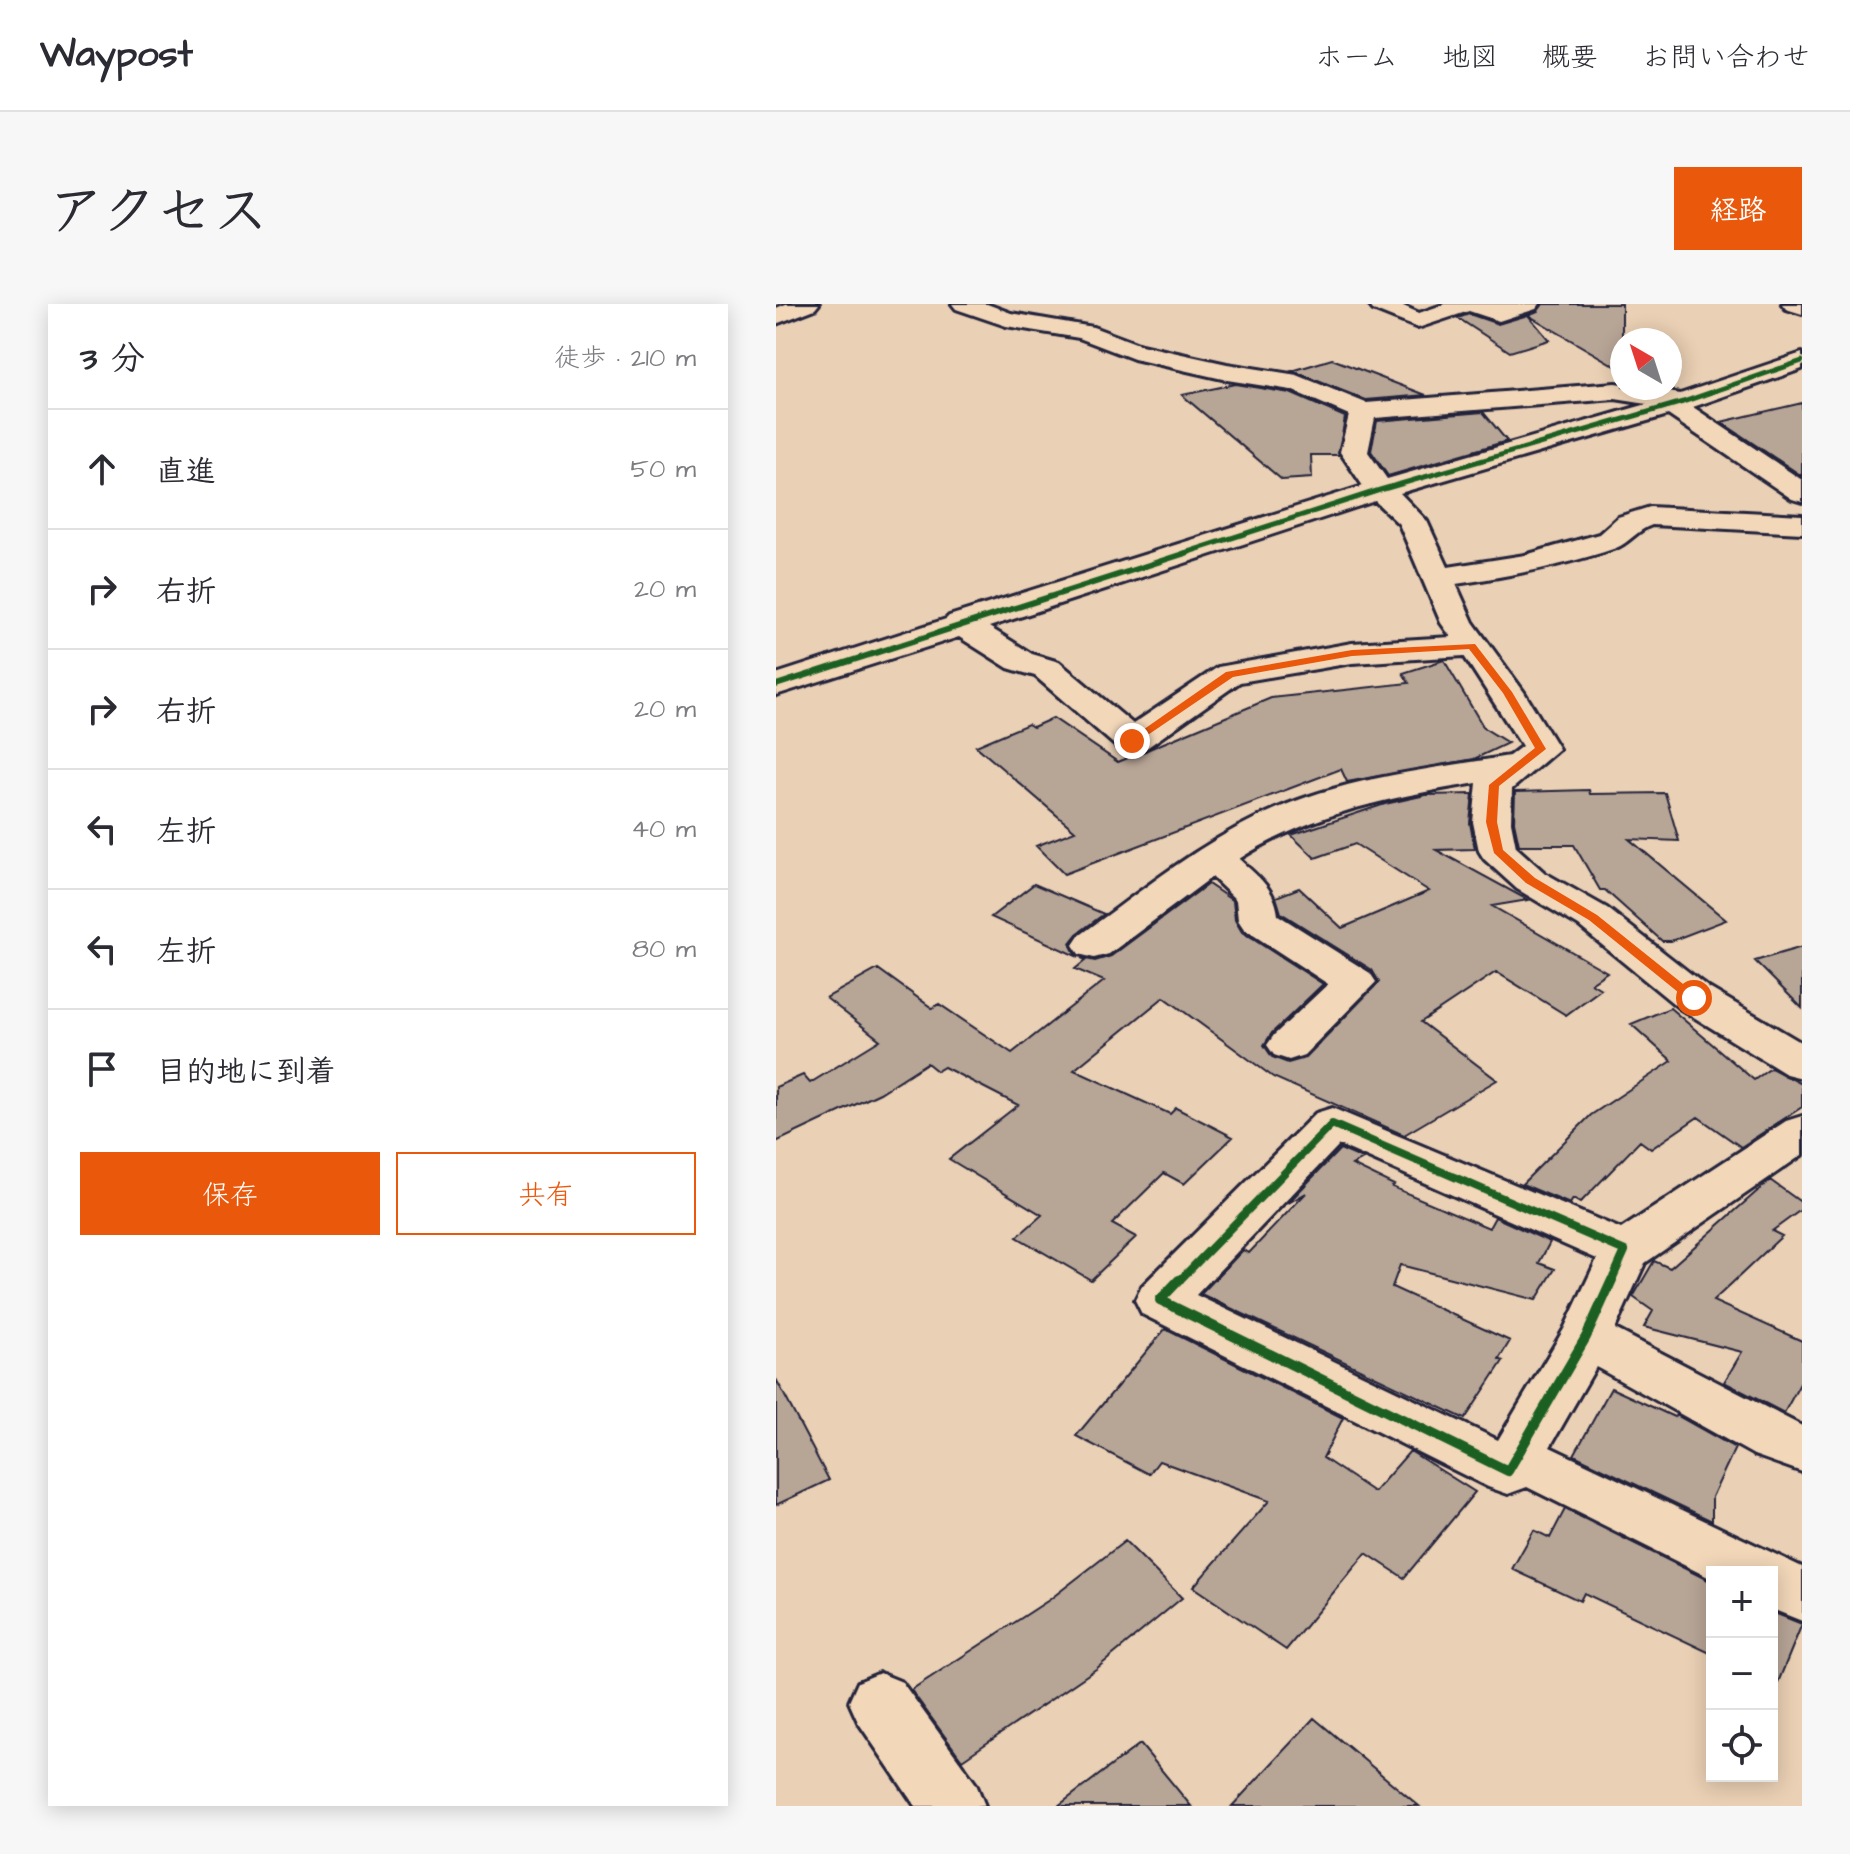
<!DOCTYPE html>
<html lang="ja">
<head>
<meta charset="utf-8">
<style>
	:root { --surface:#fff; --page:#f7f7f7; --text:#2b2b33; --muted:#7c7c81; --line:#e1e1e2; --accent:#ea580c }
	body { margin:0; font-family:"Architects Daughter","Klee One",sans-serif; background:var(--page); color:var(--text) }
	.controls { position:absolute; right:24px; bottom:24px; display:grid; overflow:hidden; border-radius:0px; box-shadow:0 4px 20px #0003 }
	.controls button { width:72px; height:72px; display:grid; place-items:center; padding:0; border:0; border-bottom:2px solid var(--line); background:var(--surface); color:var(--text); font:40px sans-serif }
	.compass { position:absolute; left:834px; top:24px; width:72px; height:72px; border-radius:50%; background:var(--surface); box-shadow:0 4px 20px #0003; rotate:321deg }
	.stop { position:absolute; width:24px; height:24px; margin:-18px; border:6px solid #ea580c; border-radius:50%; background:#fff }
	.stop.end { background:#ea580c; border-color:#fff; box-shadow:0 2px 8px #0008 }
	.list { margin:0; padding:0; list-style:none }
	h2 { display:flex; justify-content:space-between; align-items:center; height:104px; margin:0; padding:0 32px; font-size:34px }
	h2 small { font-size:26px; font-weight:400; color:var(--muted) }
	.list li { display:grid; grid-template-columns:52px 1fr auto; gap:24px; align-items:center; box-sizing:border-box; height:120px; padding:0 32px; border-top:2px solid var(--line) }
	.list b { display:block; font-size:30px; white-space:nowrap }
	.list em { font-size:26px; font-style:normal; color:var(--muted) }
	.actions { display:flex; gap:16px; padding:24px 32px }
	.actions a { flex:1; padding:18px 0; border:2px solid var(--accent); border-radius:0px; text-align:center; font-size:28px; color:var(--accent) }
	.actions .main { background:var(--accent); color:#fff }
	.icon { flex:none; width:44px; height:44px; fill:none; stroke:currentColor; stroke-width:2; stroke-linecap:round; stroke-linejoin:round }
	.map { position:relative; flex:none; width:1026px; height:1502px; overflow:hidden; border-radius:0px }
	header { display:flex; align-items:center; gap:48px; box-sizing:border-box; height:112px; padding:0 40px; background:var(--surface); border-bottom:2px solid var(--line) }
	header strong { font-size:38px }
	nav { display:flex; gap:44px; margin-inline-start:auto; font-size:28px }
	.intro { display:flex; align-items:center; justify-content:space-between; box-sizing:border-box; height:192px; padding:0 48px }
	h1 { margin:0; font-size:56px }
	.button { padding:20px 36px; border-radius:0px; background:var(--accent); color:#fff; font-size:28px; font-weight:700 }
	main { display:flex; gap:48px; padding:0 48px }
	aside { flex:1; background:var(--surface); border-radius:0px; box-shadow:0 4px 20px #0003 }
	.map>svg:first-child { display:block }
	.building { fill:#b7a596; stroke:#22223b; stroke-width:2 }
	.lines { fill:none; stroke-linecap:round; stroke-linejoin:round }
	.street-casing { stroke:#22223b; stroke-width:6 }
	.street { fill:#f2d7b9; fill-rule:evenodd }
	.cycleway-far3-casing { stroke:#f2d7b9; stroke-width:8 }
	.cycleway-far2-casing { stroke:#f2d7b9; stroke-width:10 }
	.cycleway-far1-casing { stroke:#f2d7b9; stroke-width:13 }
	.cycleway-casing { stroke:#f2d7b9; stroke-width:15 }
	.cycleway-far3 { stroke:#1b5e20; stroke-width:5 }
	.cycleway-far2 { stroke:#1b5e20; stroke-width:6 }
	.cycleway-far1 { stroke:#1b5e20; stroke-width:8 }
	.cycleway { stroke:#1b5e20; stroke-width:10 }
	.route { fill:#ea580c }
</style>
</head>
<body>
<header>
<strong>Waypost</strong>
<nav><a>ホーム</a><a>地図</a><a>概要</a><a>お問い合わせ</a></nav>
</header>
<div class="intro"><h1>アクセス</h1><a class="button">経路</a></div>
<main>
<aside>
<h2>3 分<small>徒歩 · 210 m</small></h2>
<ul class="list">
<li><svg class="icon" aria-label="ahead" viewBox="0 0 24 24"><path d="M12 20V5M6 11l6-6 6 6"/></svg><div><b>直進</b></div><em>50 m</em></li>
<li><svg class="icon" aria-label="right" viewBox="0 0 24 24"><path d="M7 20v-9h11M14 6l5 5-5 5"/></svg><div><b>右折</b></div><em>20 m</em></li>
<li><svg class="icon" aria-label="right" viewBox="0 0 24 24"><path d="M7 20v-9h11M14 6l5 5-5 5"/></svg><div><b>右折</b></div><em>20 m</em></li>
<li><svg class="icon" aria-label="left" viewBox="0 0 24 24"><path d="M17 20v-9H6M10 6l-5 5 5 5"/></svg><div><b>左折</b></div><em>40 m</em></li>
<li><svg class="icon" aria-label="left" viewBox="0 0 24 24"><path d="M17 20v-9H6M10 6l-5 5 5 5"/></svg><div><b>左折</b></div><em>80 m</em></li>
<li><svg class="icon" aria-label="arrive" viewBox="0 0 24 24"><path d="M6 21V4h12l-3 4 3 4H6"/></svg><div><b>目的地に到着</b></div></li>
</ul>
<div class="actions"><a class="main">保存</a><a>共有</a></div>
</aside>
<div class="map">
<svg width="1026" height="1502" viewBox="0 0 1026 1502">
	<rect width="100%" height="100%" fill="#ead0b4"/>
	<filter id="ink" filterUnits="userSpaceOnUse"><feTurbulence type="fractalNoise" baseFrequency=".0125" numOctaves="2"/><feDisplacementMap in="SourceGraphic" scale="16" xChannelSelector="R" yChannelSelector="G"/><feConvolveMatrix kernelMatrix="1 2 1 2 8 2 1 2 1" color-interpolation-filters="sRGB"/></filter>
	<g filter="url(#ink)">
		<!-- building -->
		<path class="building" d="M 767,0 L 846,0 L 846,66 L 752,11 L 762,7 Z
			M 693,10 L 722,20 L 752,11 L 773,36 L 734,48 L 682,14 Z
			M 556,55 L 650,91 L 590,96 L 516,67 Z
			M 459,80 L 514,89 L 569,113 L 563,151 L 535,151 L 536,174 L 506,176 L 406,91 Z
			M 1026,99 L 1026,172 L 945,118 Z
			M 707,108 L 731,137 L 612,172 L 595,147 L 601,117 Z
			M 668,356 L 708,424 L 732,439 L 698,455 L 571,478 L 565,465 L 288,570 L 260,542 L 299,527 L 200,442 L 252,420 L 257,423 L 277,414 L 342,458 L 495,394 L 633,379 L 627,369 Z
			M 813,486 L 814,490 L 889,489 L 903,537 L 853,535 L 950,616 L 895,637 L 886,637 L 829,586 L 824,586 L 798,541 L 743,541 L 738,518 L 739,488 Z
			M 697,490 L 694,519 L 699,545 L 660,546 L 752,596 L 716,602 L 831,668 L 815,679 L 825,685 L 790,711 L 720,668 L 645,718 L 721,776 L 628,831 L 497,773 L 388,693 L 298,766 L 394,810 L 400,804 L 457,833 L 408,880 L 388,869 L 336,920 L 360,933 L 315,976 L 241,933 L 266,911 L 173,855 L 242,801 L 168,763 L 161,767 L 151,759 L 104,789 L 0,838 L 0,783 L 27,771 L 34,779 L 104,736 L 50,694 L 102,665 L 156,704 L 163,700 L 236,749 L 328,677 L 299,665 L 310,656 L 305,654 L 319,657 L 335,652 L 432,580 L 457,597 L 459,616 L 466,628 L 547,680 L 496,729 L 488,741 L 496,753 L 512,759 L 529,754 L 603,678 L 596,666 L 505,609 L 500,593 L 523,584 L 566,624 L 653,587 L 579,540 L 539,554 L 515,531 L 609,500 L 650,491 Z
			M 258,580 L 328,610 L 301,630 L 294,639 L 300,652 L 215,613 Z
			M 1026,643 L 1026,704 L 979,657 Z
			M 894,704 L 978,776 L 995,764 L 1026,780 L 1026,803 L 965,843 L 922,813 L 875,845 L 864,837 L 804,899 L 797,895 L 794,900 L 746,880 L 815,811 L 896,757 L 855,720 Z
			M 564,845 L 587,855 L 576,861 L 618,881 L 616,883 L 713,924 L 719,913 L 774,938 L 763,959 L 779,965 L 760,996 L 624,961 L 616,983 L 734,1037 L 723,1055 L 727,1057 L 689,1115 L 425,990 L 467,946 L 473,949 L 530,889 L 511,900 Z
			M 994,876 L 1026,899 L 1026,905 L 996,927 L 1006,932 L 937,997 L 1026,1037 L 1026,1076 L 1008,1109 L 948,1078 L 966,1048 L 868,1023 L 877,1007 L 857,993 L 878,957 L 894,964 Z
			M 389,1025 L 567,1114 L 547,1154 L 598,1188 L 634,1147 L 699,1188 L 628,1274 L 590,1249 L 510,1346 L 417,1283 L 493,1197 L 383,1157 L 373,1170 L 300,1132 Z
			M 0,1075 L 53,1176 L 0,1201 Z
			M 835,1084 L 898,1113 L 900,1111 L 959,1144 L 936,1193 L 936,1217 L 798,1151 Z
			M 789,1205 L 936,1278 L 936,1350 L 808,1289 L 804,1297 L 736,1265 L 758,1226 L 774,1234 Z
			M 349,1237 L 406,1294 L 320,1365 L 186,1456 L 135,1386 L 273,1296 Z
			M 996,1308 L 1026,1320 L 1001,1381 L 996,1379 Z
			M 538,1414 L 643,1502 L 456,1502 Z
			M 364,1440 L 415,1502 L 282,1502 Z"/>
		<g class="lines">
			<!-- street casing -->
			<g class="street-casing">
				<path id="street" d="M 10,0 L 43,0 L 39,5 L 0,20 L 0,4 Z
					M 176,0 L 211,0 L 235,9 L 317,23 L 365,41 L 451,60 L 521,71 L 590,99 L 839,79 L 846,80 L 846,84 L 870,84 L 904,90 L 1026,49 L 1026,65 L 917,103 L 1026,176 L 1026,198 L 1016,195 L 892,111 L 624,189 L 651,217 L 672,263 L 749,251 L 823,230 L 842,213 L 874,203 L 1026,211 L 1026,229 L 876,221 C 861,226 853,239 840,244 C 787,262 734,272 680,280 L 697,318 L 748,388 L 783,445 L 736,485 L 735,518 L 740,543 L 769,569 L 831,604 L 933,684 L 1026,739 L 1026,774 L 1010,770 L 903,704 L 803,622 L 741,585 L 708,555 L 703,547 L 697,518 L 701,479 C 616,493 537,508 463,555 C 482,573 499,584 502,611 L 594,669 L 600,678 L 528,751 L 513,756 L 498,751 L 491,741 L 498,731 L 552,680 L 468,625 L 462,616 L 460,596 L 436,573 L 333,650 L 318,654 L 303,650 L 297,641 L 303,632 C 367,586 429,534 502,504 C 575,473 656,465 733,452 L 746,442 L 688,352 L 576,359 L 464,378 L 369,445 L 356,448 L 343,445 L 259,372 L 232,364 L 183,333 L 0,391 L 0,370 L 170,315 L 173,312 L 587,182 L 564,148 L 573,111 L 515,86 L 451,76 L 358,55 L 303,34 L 230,22 L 180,5 ZM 839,95 L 871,100 L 611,175 L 592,148 L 599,114 ZM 599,197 L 623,220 L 665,319 L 675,333 L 576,339 L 442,363 L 357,420 L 283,358 L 256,350 L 213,323 Z
					M 623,0 L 643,9 L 669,0 L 764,0 L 760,5 L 723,17 L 693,7 L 642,24 L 597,6 L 593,1 Z
					M 1006,0 L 1026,0 L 1026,10 L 1010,5 Z
					M 556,804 L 845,925 L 1010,817 L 1026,812 L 1026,851 L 869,959 L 839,1025 L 1026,1122 L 1026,1168 L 978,1151 L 820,1063 L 774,1143 L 1026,1263 L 1026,1317 L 996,1305 L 996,1268 L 936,1268 L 936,1275 L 751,1183 L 732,1190 L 712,1183 L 366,1010 L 359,996 L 366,982 L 540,809 ZM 563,841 L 821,955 L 788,1025 L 722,1136 L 420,991 Z
					M 104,1369 L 126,1378 L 200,1480 L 209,1502 L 139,1502 L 82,1418 L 73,1398 L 82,1378 Z"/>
			</g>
			<!-- street -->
			<use href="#street" class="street"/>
			<!-- cycleway-far3 casing -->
			<g class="cycleway-far3-casing">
				<path id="cycleway-far3" d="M 406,250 L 604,186 L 907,98 L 1026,57"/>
			</g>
			<!-- cycleway-far2 casing -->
			<g class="cycleway-far2-casing">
				<path id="cycleway-far2" d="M 0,381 L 413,248"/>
			</g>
			<!-- cycleway-far1 casing -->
			<g class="cycleway-far1-casing">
				<path id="cycleway-far1" d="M 402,978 L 556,820 L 849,947 L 835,978"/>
			</g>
			<!-- cycleway casing -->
			<g class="cycleway-casing">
				<path id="cycleway" d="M 403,976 L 384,996 L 732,1167 L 810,1033 L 836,976"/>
			</g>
			<!-- cycleway-far3 -->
			<use href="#cycleway-far3" class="cycleway-far3"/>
			<!-- cycleway-far2 -->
			<use href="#cycleway-far2" class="cycleway-far2"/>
			<!-- cycleway-far1 -->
			<use href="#cycleway-far1" class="cycleway-far1"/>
			<!-- cycleway -->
			<use href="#cycleway" class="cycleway"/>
		</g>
	</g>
	<!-- route -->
	<path class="route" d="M 699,340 L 736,388 L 770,445 L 723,482 L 721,518 L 727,546 L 759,574 L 821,611 L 922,692 L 922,697 L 913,697 L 813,616 L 750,579 L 718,549 L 710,518 L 713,481 L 759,444 L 727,389 L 693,345 L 576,352 L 457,373 L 360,439 L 351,437 L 450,368 L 576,346 Z"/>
</svg>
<div class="controls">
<button>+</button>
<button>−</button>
<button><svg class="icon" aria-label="locate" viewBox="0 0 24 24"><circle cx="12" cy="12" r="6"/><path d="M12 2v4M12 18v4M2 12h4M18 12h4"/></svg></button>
</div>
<svg class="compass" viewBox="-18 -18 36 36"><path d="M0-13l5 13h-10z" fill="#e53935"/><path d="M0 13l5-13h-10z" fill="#7c7c81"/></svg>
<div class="stop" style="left:918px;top:694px"></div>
<div class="stop end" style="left:356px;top:437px"></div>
</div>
</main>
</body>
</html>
